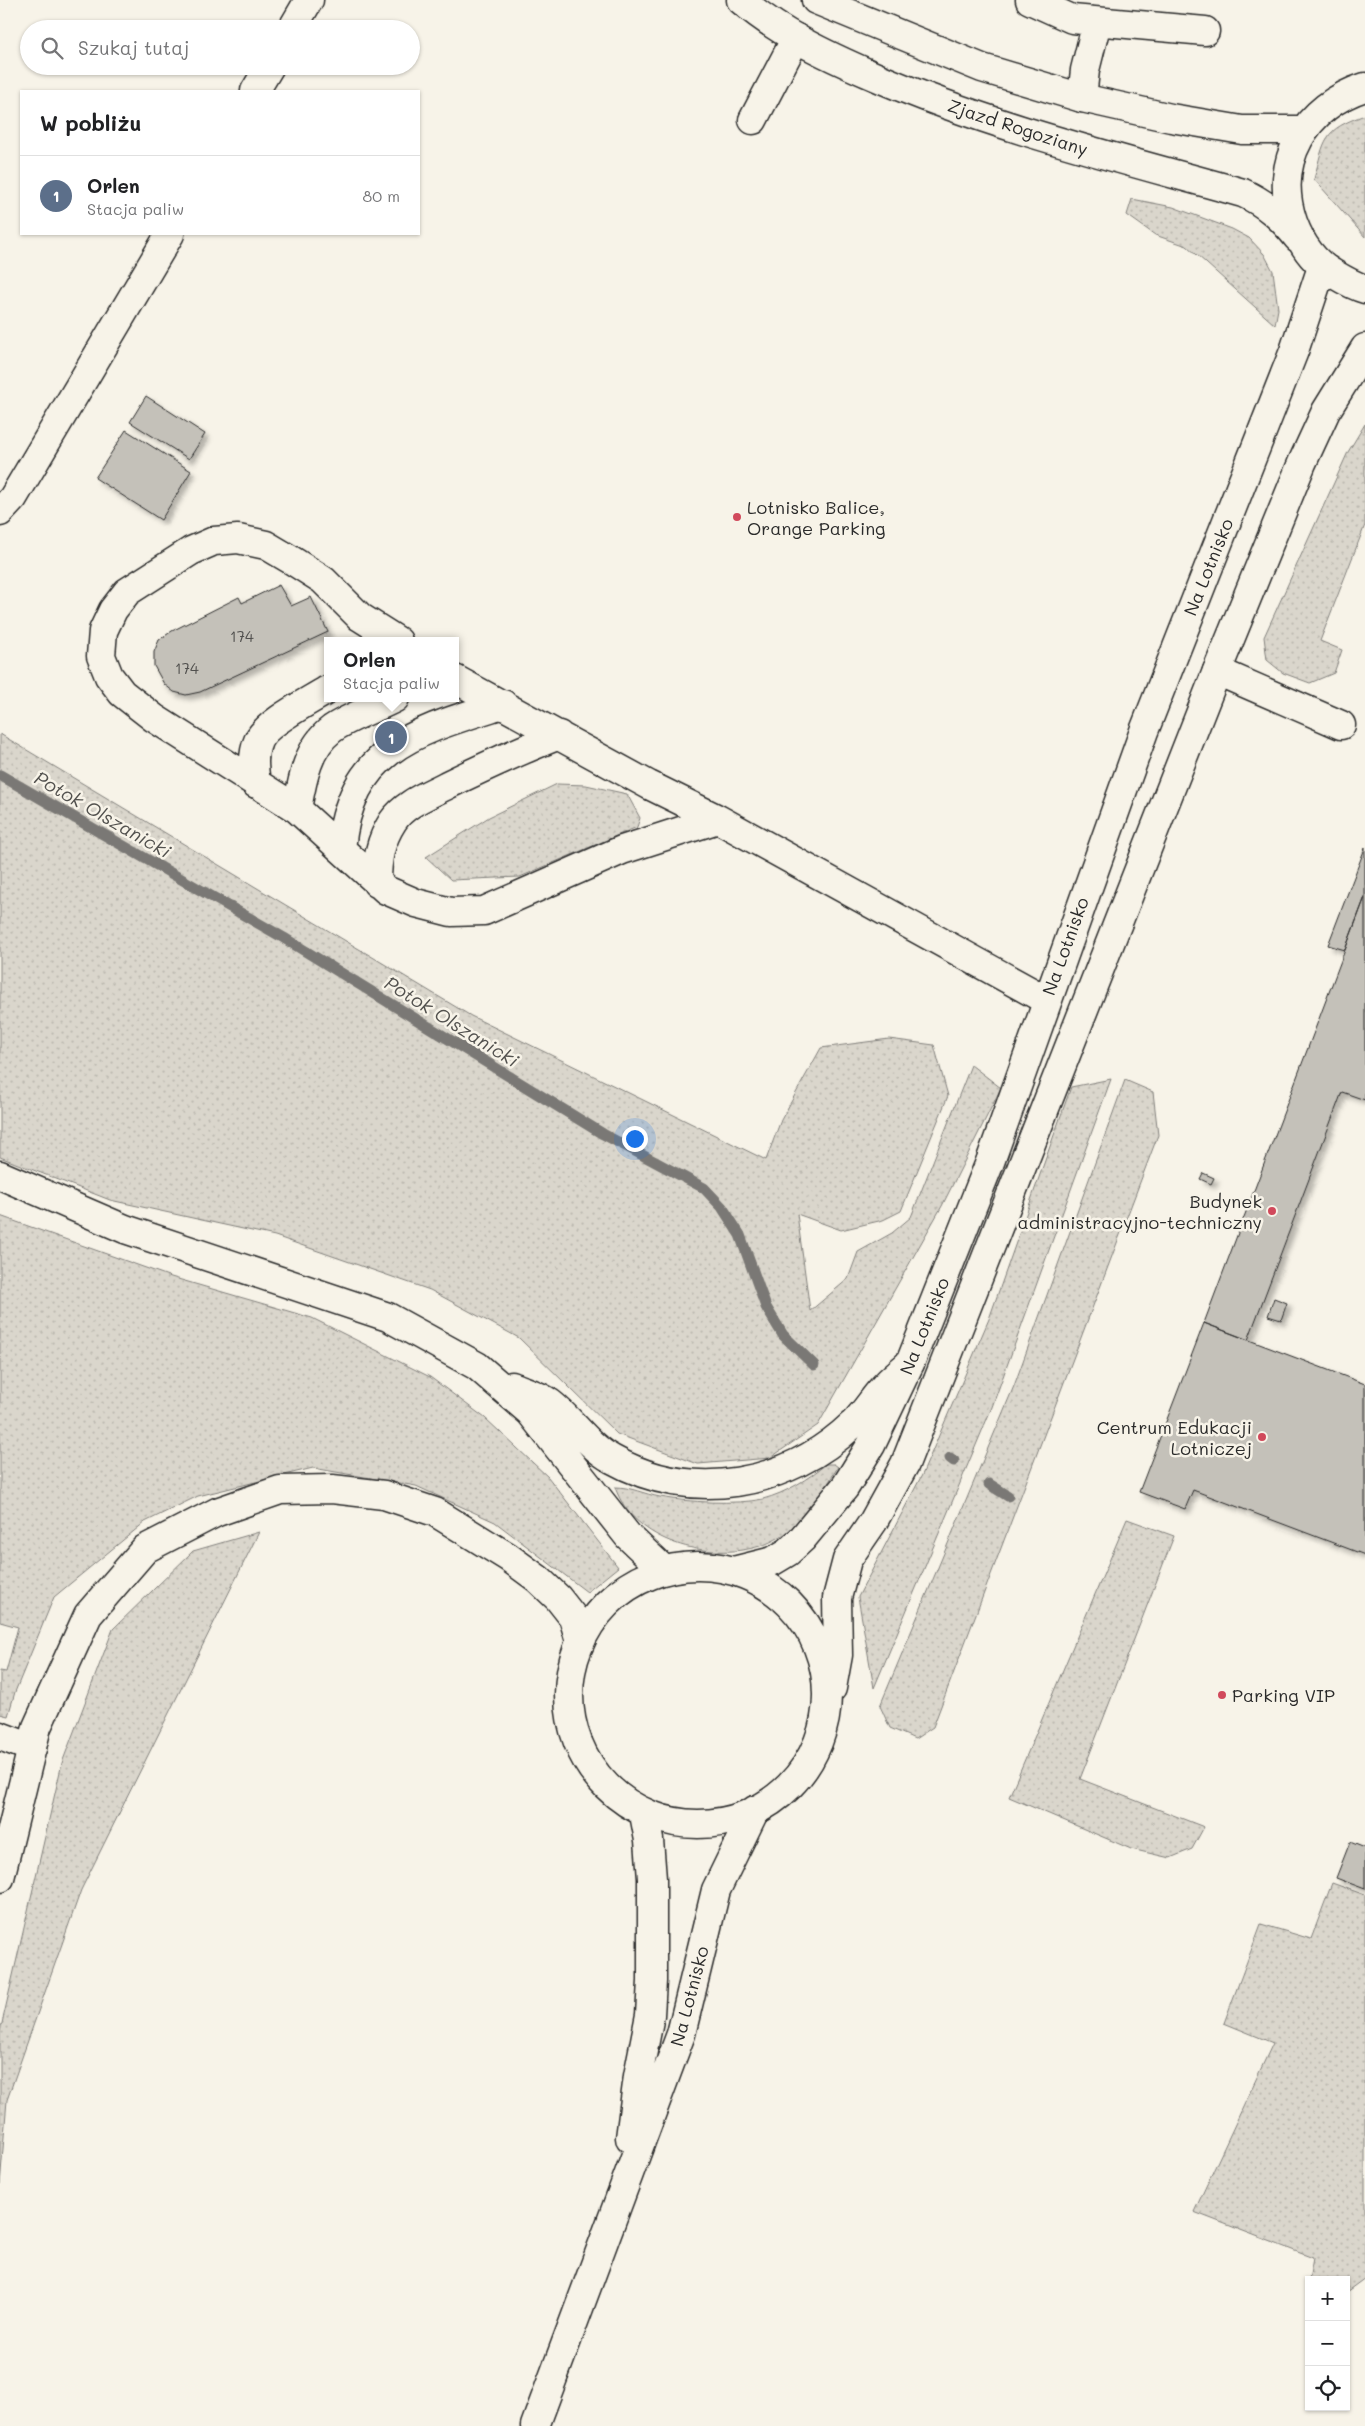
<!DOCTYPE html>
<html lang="pl">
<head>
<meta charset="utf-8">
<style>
	:root { --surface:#fff; --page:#f2f2f2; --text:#202124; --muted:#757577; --line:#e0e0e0; --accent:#d1495b }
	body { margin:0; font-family:Mali,sans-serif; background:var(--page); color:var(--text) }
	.controls { position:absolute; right:15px; bottom:15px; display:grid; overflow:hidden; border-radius:0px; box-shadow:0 1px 4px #0004 }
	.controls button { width:45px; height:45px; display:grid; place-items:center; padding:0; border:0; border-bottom:1px solid var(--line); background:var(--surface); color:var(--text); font:25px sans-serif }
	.you { position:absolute; left:634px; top:1138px; width:18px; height:18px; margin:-12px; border:4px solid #fff; border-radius:50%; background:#1a73e8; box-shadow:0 0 0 8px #1a73e833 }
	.badge { display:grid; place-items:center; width:32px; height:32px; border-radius:50%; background:var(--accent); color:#fff; font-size:16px; font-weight:700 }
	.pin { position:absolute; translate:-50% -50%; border:2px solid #fff; box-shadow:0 1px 5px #0006 }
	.popup { position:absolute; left:324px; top:637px; width:135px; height:65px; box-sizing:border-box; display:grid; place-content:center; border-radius:0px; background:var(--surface); filter:drop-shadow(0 1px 4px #0005); font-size:16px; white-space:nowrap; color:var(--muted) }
	.popup b { font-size:19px; color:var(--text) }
	.popup::after { content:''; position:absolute; left:50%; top:100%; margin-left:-10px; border:10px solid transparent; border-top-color:var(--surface) }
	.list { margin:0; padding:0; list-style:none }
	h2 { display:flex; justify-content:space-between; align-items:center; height:65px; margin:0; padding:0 20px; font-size:21px }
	h2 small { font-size:16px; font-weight:400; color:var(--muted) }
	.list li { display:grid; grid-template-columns:32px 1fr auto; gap:15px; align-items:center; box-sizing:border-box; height:80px; padding:0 20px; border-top:1px solid var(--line) }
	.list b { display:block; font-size:19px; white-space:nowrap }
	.list p { margin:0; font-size:16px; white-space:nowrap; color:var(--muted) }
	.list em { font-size:16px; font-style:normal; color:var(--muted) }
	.icon { flex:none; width:28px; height:28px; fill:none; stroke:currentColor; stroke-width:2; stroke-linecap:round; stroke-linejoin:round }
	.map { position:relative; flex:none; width:1365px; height:2426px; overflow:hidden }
	.search { position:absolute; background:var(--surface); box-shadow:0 1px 4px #0004; left:20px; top:20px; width:400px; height:55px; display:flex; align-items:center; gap:12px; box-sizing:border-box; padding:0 18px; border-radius:28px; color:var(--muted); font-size:19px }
	.panel { position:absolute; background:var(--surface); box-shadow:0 1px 4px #0004; left:20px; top:90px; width:400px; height:145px; border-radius:0px }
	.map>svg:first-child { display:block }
	.grass { fill:url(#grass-dots); stroke:#82807c }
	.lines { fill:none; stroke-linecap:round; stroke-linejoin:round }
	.stream { stroke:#7a7874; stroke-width:11 }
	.building { fill:#c4c1b9; stroke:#2b2b2b; filter:url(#shadow) }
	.minor-casing { stroke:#2b2b2b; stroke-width:31 }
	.major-casing { stroke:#2b2b2b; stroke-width:31 }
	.highway-casing { stroke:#2b2b2b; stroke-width:31 }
	.minor { stroke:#f7f3e8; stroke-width:28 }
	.major { stroke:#f7f3e8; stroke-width:28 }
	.highway { stroke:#f7f3e8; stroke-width:28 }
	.poi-dot { fill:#d1495b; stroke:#f7f3e8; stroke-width:2 }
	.labels { text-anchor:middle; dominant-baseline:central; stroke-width:5; stroke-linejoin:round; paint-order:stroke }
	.number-label { font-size:15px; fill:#51504e }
	.street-label { font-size:18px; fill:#2b2b2b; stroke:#f7f3e8 }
	.poi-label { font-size:18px; fill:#2b2b2b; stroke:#f7f3e8; text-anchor:start }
	.water-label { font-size:19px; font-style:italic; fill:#53524f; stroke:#f7f3e8 }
</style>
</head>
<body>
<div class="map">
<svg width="1365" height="2426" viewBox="0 0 1365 2426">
	<defs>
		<pattern id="grass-dots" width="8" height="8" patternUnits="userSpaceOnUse" patternTransform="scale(1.25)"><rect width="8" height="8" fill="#dad6cc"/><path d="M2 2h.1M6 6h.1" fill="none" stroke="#bbb8af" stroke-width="1.8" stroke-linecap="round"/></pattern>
		<filter id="shadow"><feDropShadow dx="4.5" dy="4.5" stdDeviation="2.5" flood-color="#0004"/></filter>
	</defs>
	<rect width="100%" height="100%" fill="#f7f3e8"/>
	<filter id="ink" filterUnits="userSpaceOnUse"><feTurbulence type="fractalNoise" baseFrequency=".02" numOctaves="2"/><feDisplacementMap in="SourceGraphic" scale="10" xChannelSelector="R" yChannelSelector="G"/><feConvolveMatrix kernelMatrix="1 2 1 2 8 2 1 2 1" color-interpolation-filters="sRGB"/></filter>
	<g filter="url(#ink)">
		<!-- grass -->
		<path class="grass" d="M 1365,115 L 1365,237 L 1314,179 C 1325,139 1322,130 1365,115 Z
			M 1132,199 L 1173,207 L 1232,229 L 1249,238 L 1264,254 L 1273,271 L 1278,309 L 1275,325 L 1187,246 L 1155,235 L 1127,215 Z
			M 1365,424 L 1365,525 L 1320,641 L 1342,650 L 1334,673 L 1310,683 L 1283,673 L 1267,660 L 1264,637 L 1348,452 Z
			M 0,734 L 471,1016 L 766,1160 L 781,1120 L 821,1048 L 889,1039 L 934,1045 L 948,1096 L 901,1211 L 883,1220 L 841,1230 L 797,1214 L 810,1311 L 848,1279 L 858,1252 L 892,1233 L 911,1217 L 971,1065 L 1001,1088 L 942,1206 L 818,1425 L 770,1458 L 698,1464 L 617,1434 L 519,1338 L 430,1290 L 275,1236 L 110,1200 L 0,1157 Z
			M 557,784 L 586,785 L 627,794 L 640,818 L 637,827 L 520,877 L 451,880 L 426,857 L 489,817 Z
			M 1111,1079 L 992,1407 L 874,1688 L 858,1597 L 922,1475 L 989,1319 L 1071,1087 Z
			M 1125,1080 L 1153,1092 L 1158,1135 L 933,1727 L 915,1739 L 890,1728 L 880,1706 L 1014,1386 Z
			M 0,1216 L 171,1277 L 312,1318 L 430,1377 L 485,1418 L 548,1477 L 618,1567 L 587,1592 L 495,1522 L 416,1486 L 313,1468 L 198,1496 L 145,1522 L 54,1597 L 15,1692 L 8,1716 L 0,1714 L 0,1671 L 6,1672 L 18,1627 L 0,1622 Z
			M 826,1464 L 834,1464 L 838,1467 C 829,1481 811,1514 800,1523 C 790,1531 772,1543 760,1546 C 709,1562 633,1542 615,1487 C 631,1487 644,1494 660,1497 C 687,1502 736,1505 763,1499 C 786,1493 808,1479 826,1464 Z
			M 1127,1519 L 1174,1536 L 1080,1779 L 1204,1827 L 1192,1849 L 1170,1858 L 1131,1849 L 1009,1797 Z
			M 259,1532 L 81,1890 L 7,2100 L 0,2185 L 0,2032 L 62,1763 L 113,1629 L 193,1551 Z
			M 1332,1883 L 1365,1895 L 1365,2278 L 1346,2292 L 1346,2280 L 1309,2280 L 1313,2258 L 1194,2212 L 1273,2043 L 1224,2023 L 1261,1924 L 1311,1939 Z"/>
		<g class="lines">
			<!-- stream -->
			<path class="stream" d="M 0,775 L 284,938 L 603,1134 L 704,1188 L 722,1207 L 740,1235 L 766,1307 L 783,1335 L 814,1365
				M 950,1458 L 954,1461
				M 989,1484 L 1008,1496"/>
		</g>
		<!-- building -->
		<path class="building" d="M 146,396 L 205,434 L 189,459 L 130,422 Z
			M 126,430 L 191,471 L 161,520 L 95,478 Z
			M 279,585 L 291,606 L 311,597 L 328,632 L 200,692 L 186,695 L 174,692 L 164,684 L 154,666 L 154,652 L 159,640 L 172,631 L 239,597 L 242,603 Z
			M 1365,848 L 1365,897 L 1345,950 L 1328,945 Z
			M 1365,897 L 1365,1100 L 1342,1092 L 1248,1340 L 1204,1323 Z
			M 1203,1173 L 1214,1178 L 1211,1184 L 1200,1179 Z
			M 1274,1298 L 1287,1303 L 1281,1320 L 1268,1316 Z
			M 1204,1323 L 1365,1384 L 1365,1555 L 1193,1490 L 1185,1509 L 1139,1492 Z
			M 1350,1842 L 1365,1848 L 1365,1889 L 1336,1878 Z"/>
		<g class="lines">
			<!-- minor casing -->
			<g class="minor-casing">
				<path id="minor" d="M 1030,0 L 1072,19 L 1205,31
					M 292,29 L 309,0
					M 255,91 L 270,66
					M 1082,98 L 1085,70 L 1097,22
					M 753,120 L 796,38
					M 0,512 L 13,498 L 170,234
					M 1217,671 L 1341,725
					M 455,679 L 649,785 L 718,819 L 1046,1000
					M 395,698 C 376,708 349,717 332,729 C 307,748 302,781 297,809 L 386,890 L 416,903 L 451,912 L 484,911 L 622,850 L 718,819
					M 256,784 C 254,769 252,755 258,741 C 265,723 310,701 327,690
					M 297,809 L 154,718 L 122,693 L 109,676 L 101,656 L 103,631 L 113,610 L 127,592 L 191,551 L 214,541 L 238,539 L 266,545 L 293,561 L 323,580 L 360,617 L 398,641
					M 341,849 C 350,747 418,731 503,704
					M 377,883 C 377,859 380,841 393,821 C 405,803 429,795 447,785 C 484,767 521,750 559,735
					M 0,1736 L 32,1748"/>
			</g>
			<!-- major casing -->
			<g class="major-casing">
				<path id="major" d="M 741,0 C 779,33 826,55 872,75 C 991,127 1118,158 1243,193 C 1267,204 1282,218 1298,238
					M 816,0 L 982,68 L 1082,98 L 1171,118 L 1242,130 L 1304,130
					M 1365,87 C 1306,106 1272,161 1293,222 C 1301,244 1313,262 1334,274 C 1344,280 1354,286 1365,289
					M569 1695a129 129 0 1 1 258 0a129 129 0 1 1-258 0Z
					M 737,1570 L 773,1561 L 788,1552 L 802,1539 L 845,1487 L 871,1445 L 910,1363 L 990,1162 L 1144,731 L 1294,351 L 1322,267
					M 832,1688 L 838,1655 L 837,1598 L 847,1560 L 873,1522 L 905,1464 L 1217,671 L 1302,463 L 1326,411 L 1365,348
					M 630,2138 L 638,2076 L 650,2015 L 652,1981 L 652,1879 L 649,1840 L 644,1814
					M 535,2426 L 681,2034 L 716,1890 L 755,1810"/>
			</g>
			<!-- highway casing -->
			<g class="highway-casing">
				<path id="highway" d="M 0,1175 L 125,1229 L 388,1317 L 477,1366 L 530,1412 L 628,1536 L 664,1570
					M 512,1386 C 524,1391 540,1395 550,1403 C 572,1420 588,1446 612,1459 C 692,1504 788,1486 853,1424 C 864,1414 872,1400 882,1389 C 890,1379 901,1371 910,1363
					M 0,1878 L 37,1727 L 88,1615 L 145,1549 L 217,1512 L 280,1490 L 332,1489 L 384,1495 L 435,1512 L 508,1557 L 538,1579 L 558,1598 L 573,1617 L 580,1641"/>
			</g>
			<!-- minor -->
			<use href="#minor" class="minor"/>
			<!-- major -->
			<use href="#major" class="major"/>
			<!-- highway -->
			<use href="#highway" class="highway"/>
		</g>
	</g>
	<!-- markers -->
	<g class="poi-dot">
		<circle cx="737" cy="517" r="5"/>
		<circle cx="1272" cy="1211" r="5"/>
		<circle cx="1262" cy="1437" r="5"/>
		<circle cx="1222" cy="1695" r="5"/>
	</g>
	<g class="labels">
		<!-- number labels -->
		<g class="number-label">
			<text x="242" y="636">174</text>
			<text x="187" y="668">174</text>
		</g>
		<!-- street labels -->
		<g class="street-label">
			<text transform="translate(1018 127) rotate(18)">Zjazd Rogoziany</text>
			<text transform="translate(1208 567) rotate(-68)">Na Lotnisko</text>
			<text transform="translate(1065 946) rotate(-70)">Na Lotnisko</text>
			<text transform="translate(924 1326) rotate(-68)">Na Lotnisko</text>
			<text transform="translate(689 1996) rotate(-75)">Na Lotnisko</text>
		</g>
		<!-- poi labels -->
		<g class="poi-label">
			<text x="747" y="507">Lotnisko Balice,<tspan x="747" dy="21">Orange Parking</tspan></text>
			<text x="1262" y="1201" text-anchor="end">Budynek<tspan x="1262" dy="21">administracyjno-techniczny</tspan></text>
			<text x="1252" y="1427" text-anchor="end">Centrum Edukacji<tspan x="1252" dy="21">Lotniczej</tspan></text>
			<text x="1232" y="1695">Parking VIP</text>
		</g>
		<!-- water labels -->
		<g class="water-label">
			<text transform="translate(103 814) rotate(30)">Potok Olszanicki</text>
			<text transform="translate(452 1021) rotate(32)">Potok Olszanicki</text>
		</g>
	</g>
</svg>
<div class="controls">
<button>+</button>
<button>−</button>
<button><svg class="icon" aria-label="locate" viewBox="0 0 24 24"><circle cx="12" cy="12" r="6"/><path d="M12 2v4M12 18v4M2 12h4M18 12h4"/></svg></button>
</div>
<div class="you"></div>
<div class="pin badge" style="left:391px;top:737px;background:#5c6f8a">1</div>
<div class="popup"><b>Orlen</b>Stacja paliw</div>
<div class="search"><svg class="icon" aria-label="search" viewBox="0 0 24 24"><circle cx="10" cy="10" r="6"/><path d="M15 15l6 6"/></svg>Szukaj tutaj</div>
<section class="panel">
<h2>W pobliżu<small></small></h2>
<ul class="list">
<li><span class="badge" style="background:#5c6f8a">1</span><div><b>Orlen</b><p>Stacja paliw</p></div><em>80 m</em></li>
</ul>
</section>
</div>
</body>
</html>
